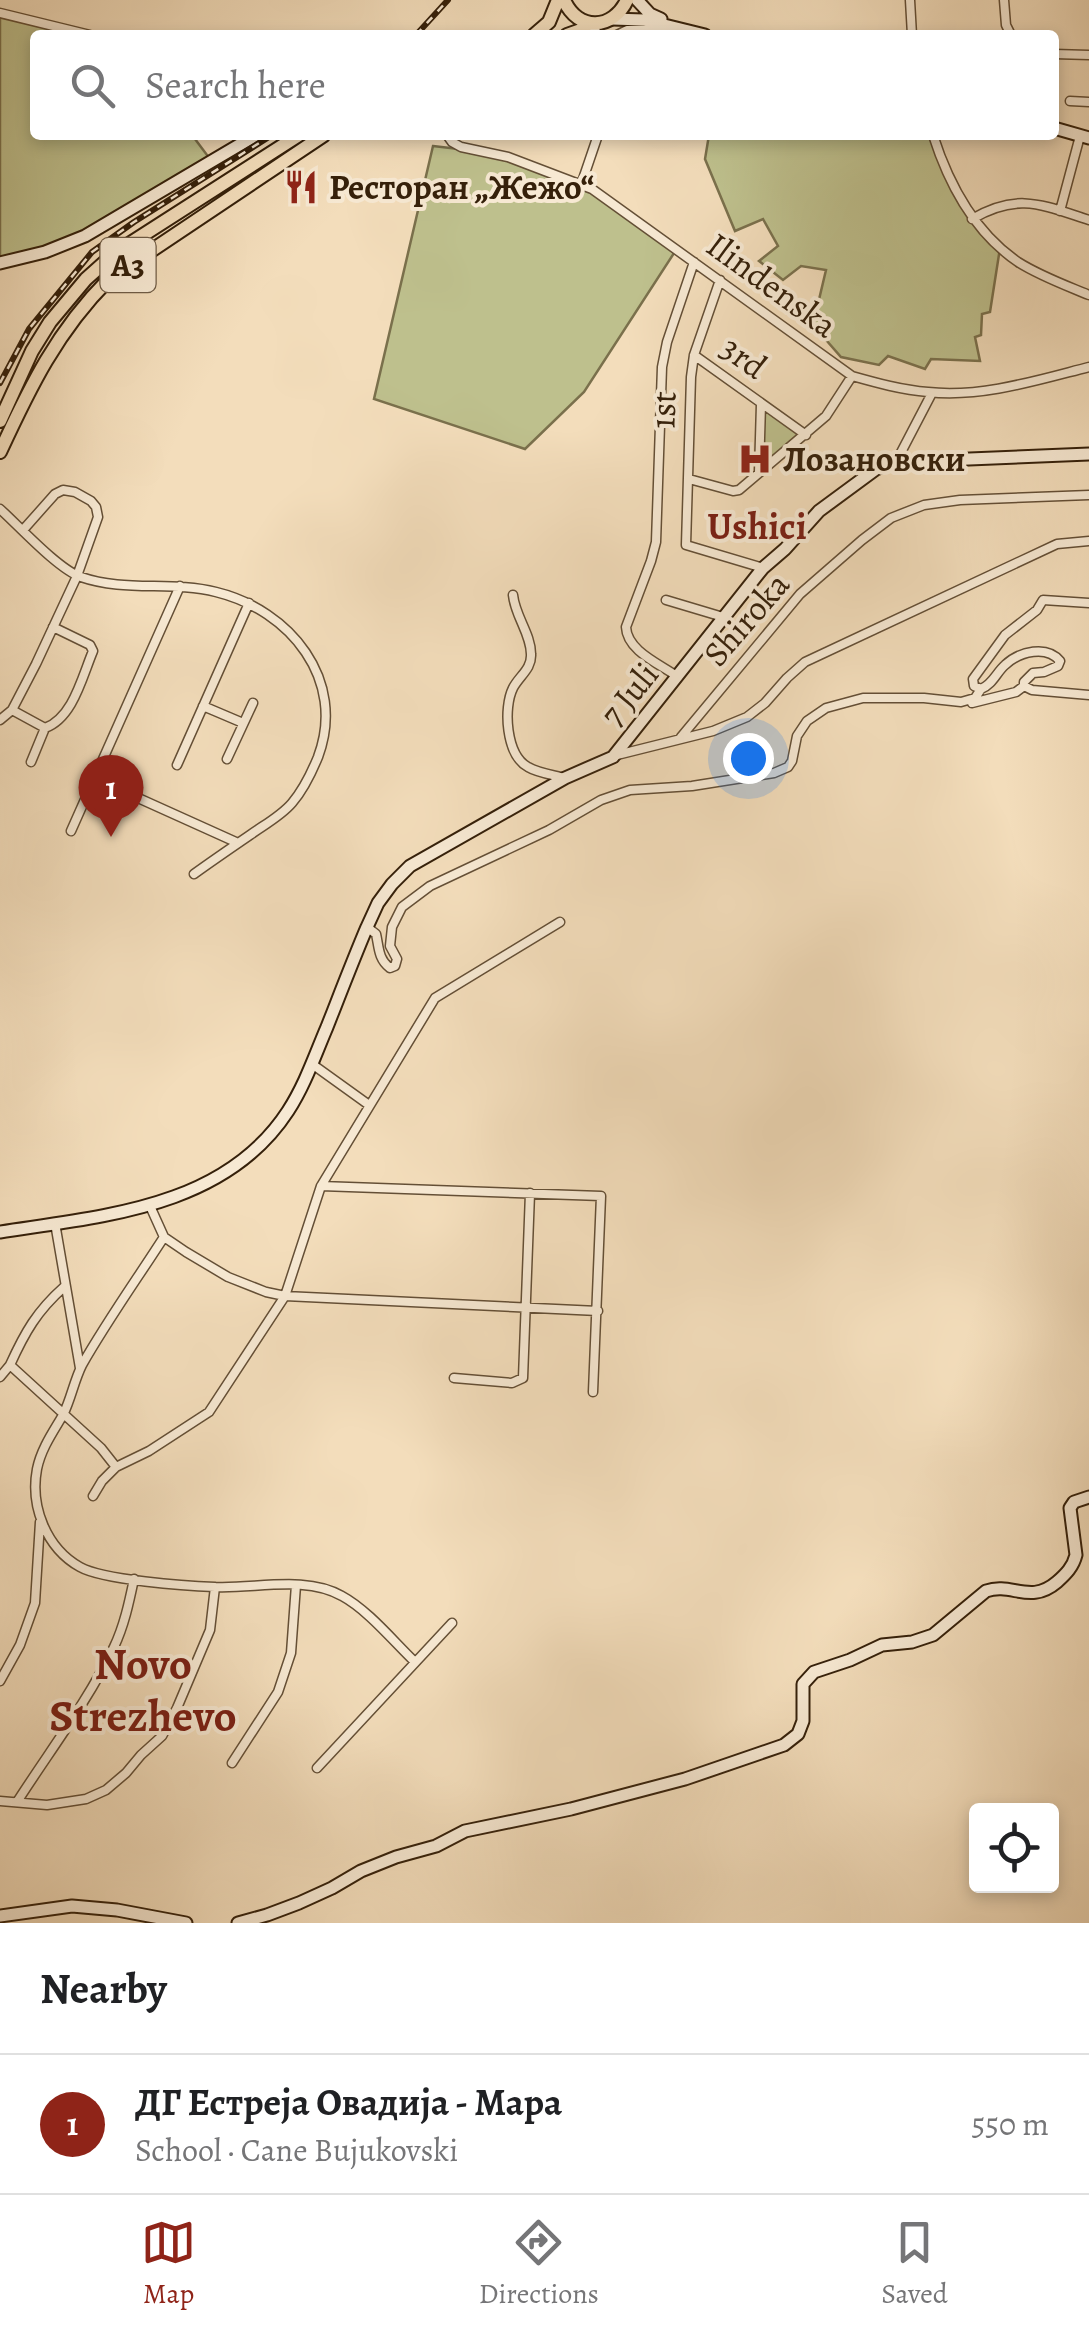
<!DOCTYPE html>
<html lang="en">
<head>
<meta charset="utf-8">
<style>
	:root { --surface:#fff; --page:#f6f6f6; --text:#202124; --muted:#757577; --line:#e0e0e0; --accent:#8f2418 }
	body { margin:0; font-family:Alegreya,serif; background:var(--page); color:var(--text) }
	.controls { position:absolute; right:30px; bottom:30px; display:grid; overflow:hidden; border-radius:10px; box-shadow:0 5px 15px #0003 }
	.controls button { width:90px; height:90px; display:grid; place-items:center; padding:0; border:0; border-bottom:2px solid var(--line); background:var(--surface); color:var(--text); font:50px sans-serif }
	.you { position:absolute; left:748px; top:758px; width:35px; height:35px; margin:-25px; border:8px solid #fff; border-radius:50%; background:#1a73e8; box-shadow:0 0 0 15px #1a73e833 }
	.badge { display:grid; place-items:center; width:65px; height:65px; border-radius:50%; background:var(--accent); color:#fff; font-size:32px; font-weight:700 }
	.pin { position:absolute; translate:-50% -82px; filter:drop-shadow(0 2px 5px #0008) }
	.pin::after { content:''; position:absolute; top:52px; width:35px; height:30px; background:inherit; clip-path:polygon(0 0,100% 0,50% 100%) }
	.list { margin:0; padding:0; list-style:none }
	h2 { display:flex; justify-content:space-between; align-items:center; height:130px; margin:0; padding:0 40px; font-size:42px }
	h2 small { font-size:32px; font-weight:400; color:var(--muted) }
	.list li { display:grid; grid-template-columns:65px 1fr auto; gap:30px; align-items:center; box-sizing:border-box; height:140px; padding:0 40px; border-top:2px solid var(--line) }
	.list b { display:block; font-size:38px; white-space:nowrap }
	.list p { margin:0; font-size:32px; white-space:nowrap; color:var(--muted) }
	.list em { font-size:32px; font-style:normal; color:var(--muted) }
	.icon { flex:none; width:55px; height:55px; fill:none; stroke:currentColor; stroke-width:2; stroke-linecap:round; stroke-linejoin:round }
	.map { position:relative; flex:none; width:1089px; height:1923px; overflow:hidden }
	.search { position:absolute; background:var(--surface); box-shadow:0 5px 15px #0003; left:30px; right:30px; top:30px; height:110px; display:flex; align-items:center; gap:25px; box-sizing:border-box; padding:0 35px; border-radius:10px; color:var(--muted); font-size:38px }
	.sheet { height:270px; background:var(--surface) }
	nav { display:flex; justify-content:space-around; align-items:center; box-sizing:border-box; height:140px; border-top:2px solid var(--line); background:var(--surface); font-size:28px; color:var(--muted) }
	nav a { display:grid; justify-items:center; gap:5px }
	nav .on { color:var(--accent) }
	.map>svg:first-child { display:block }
	.green { fill:#bec08d; stroke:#7a704c; stroke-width:2.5 }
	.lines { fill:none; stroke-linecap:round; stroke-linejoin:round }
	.street-casing { stroke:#644f36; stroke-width:11 }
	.secondary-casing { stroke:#35200a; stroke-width:15 }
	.primary-casing { stroke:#35200a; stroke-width:16 }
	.street { stroke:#f7e9d3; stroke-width:8 }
	.secondary { stroke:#f7e9d3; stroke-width:11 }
	.primary { stroke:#f3ddbb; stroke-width:12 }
	.rail-casing { stroke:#35200a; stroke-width:6 }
	.rail { stroke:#f7e9d3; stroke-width:2.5; stroke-dasharray:8; stroke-linecap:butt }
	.labels { text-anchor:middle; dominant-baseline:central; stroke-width:8; stroke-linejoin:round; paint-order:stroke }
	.shield { fill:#f7e9d3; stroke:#6f5c46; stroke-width:2.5 }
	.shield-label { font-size:32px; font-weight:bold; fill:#35200a }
	.poi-label { font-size:35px; font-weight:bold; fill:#35200a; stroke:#f7e9d3; text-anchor:start }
	.street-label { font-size:35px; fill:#35200a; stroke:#f7e9d3 }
	.neighbourhood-label { font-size:38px; font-weight:bold; fill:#7a1f14; stroke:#f7e9d3 }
	.district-label { font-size:45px; font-weight:bold; fill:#7a1f14; stroke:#f7e9d3 }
</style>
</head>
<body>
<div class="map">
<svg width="1089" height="1923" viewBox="0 0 1089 1923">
	<rect width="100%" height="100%" fill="#f3ddbb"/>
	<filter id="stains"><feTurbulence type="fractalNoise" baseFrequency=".002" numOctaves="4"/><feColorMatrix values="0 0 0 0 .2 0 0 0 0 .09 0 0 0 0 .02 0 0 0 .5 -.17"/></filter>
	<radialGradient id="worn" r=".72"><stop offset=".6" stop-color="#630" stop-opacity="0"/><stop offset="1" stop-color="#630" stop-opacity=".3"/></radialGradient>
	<!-- green -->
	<path class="green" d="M 0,13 L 90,35 L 35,35 L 35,135 L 192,135 L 213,163 L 85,236 L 0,263 Z
		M 709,135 L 933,135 L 972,219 L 1000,248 L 990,312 L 982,314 L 981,335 L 975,337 L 980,361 L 931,359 L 925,369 L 888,356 L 879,365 L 841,357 L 813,325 L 826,270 L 801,266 L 783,280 L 759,261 L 778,246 L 763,219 L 735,231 L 705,159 Z
		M 433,146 L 493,153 L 592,189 L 676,250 L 584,392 L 525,449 L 374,399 Z
		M 761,404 L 806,435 L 759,472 Z"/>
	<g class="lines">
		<!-- street casing -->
		<g class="street-casing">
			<path id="street" d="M 910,0 L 912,35
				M 1004,0 L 1006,25 L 1011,35
				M 0,13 L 90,35
				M 589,23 L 599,35
				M 617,35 L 627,30 L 667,29
				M 1054,54 L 1089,55
				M 1070,101 L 1089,102
				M 447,135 L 452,142 L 461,147 L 508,157 L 592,189 L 852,376 C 877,383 902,390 928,392 C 981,398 1038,380 1089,367
				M 933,135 C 949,185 974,232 1018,262 C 1040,276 1065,285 1089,295
				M 581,185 L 598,135
				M 1060,211 L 1080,136
				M 972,219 C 1018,192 1042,205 1089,220
				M 720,280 L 694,355 L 691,377 L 686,545 L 763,568
				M 694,355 L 806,435
				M 896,462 L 932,393
				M 759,472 L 761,404
				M 689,479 L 733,491 L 739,490 L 826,416 L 852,376
				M 0,509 C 19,526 58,569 81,577 C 124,592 172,581 216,592 C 290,610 347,680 318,757 C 311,774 304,789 292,803 C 281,816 264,825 250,835 C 231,848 212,861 194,874
				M 513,595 C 515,616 531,634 531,654 C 532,669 519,676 513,688 C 503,708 506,755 528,767 C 538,773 554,775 565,778
				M 666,600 L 723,617
				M 1089,603 L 1043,600 L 1037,610 L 1005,635 L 973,679 L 974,686 L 981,689 C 993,684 996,673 1005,665 C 1020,651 1047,645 1060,661 L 1058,666 L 1044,672 L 1033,673 L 1024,682 L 1024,686 L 1032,690 L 1089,695
				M 678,677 C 660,664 627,651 626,627 L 651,561 L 656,542 L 662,367 L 667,342 L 694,262
				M 972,703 L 1016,692 L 1024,686
				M 203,706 L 243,723
				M 12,710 L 45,728 C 73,718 82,677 93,651 L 90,645 L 53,627
				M 0,720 L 12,710 L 36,664 L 77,576 L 98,517 L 96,507 L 91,501 L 75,492 L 63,490 L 55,494 L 23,530
				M 681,737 L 800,594 L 862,540 L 891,518 L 924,505 L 960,500 L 1089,495
				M 613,756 L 713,731 L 747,717 L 765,703 L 787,678 L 805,662 L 1057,544 L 1089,541
				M 227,759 L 253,703
				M 31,762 L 45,728
				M 177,765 L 249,603
				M 96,779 L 238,843
				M 71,831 L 180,586
				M 367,927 L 376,934 C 379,947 378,959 390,968 L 395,966 L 397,959 L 390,946 L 392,927 L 402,907 L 430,886 L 549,830 L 601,800 L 630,790 L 692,786 L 774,773 L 788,767 L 792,761 L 797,736 L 807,721 L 826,708 L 863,698 L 924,698 L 961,702 L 975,698 L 981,689
				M 312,1064 L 369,1105
				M 321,1186 L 601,1196 L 593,1392
				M 150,1206 L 164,1237 L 186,1252 L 228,1277 L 266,1292 L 285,1296 L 598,1311
				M 55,1223 L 80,1368
				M 164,1237 C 137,1279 107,1321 82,1365 C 74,1381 71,1399 63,1415 C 53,1432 41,1449 37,1469 C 30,1506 46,1548 80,1567 C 103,1580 186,1586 215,1587 C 255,1589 306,1575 342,1596 C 368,1610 394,1642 415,1662
				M 10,1365 C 25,1332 37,1311 64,1287
				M 0,1377 L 10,1365 L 101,1448 L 116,1467
				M 454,1378 L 512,1383 L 523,1378 L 530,1193
				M 93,1496 L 102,1481 L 116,1467 L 149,1451 L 209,1412 L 285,1296 L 321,1186 L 435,998 L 560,922
				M 0,1681 L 20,1645 L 35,1603 L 40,1522
				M 232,1763 L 278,1692 L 291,1653 L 296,1585
				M 317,1768 L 452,1623
				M 0,1801 L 47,1805 L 86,1799 L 106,1790 L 126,1773 L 141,1755 L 162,1736 L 177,1708 L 210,1630 L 215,1587
				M 17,1802 C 49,1752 88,1701 114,1647 C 124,1626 129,1603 134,1579"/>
		</g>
		<!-- secondary casing -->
		<g class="secondary-casing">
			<path id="secondary" d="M 637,0 L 650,14 L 661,19
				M 612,19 L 644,20 L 705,35
				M 1054,128 L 1089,138
				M 0,263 L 45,252 L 85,236 L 256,135
				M 0,1232 C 103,1216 225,1208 288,1111 C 305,1085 315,1055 327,1027 C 340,994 353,960 367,927 L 378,903 L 392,884 L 410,866 L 565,778 L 613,757 L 763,568 L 785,549 L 819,511 L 876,469 L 896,462 L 1089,454
				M 0,1916 L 72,1906 L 117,1910 L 186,1923
				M 238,1923 L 267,1915 L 299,1903 L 332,1888 L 361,1871 L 396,1857 L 436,1846 L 465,1831 L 571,1809 L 685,1779 L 784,1745 L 798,1734 L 803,1721 L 803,1684 L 814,1672 L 850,1660 L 882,1645 L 912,1642 L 933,1635 L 986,1591 C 1012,1582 1030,1605 1057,1582 C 1066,1574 1073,1567 1076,1555 L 1070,1508 L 1074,1502 L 1089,1497"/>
		</g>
		<!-- primary casing -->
		<g class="primary-casing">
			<path id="primary" d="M 564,0 C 578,32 613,30 627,0
				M 534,35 L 549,22 L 558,0
				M 567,35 L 581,30 L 589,23
				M 0,421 L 32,351 L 50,322 L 86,279 L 115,253 L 299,135
				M 0,452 C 30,387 57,331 109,279 L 324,135"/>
		</g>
		<!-- street -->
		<use href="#street" class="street"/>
		<!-- secondary -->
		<use href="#secondary" class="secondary"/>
		<!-- primary -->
		<use href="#primary" class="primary"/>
		<!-- rail casing -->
		<g class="rail-casing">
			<path id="rail" d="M 416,35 L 448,0
				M 0,383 L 29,329 L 92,252 L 134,222 L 272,135"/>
		</g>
		<!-- rail -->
		<use href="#rail" class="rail"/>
	</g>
	<!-- icons -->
	<defs>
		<g id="restaurant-bare" transform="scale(2.7)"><path d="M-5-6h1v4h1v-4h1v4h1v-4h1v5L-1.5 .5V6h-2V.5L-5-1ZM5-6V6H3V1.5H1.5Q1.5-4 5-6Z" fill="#8f2418" stroke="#f7e9d3" stroke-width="2.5" paint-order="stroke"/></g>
		<g id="hospital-bare" transform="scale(2.7)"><path d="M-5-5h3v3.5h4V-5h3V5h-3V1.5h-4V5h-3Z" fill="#8f2418" stroke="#f7e9d3" stroke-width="2.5" paint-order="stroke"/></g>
	</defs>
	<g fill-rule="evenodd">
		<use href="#restaurant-bare" x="301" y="187"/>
		<use href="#hospital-bare" x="755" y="459"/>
	</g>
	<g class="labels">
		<!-- shield labels -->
		<rect class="shield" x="100.5" y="238" width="55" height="54" rx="8"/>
		<g class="shield-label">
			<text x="128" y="265">A3</text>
		</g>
		<!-- poi labels -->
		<g class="poi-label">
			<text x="329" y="187">Ресторан „Жежо“</text>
			<text x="783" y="459">Лозановски</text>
		</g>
		<!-- street labels -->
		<g class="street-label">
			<text transform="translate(772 285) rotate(36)">Ilindenska</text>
			<text transform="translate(744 357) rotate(36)">3rd</text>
			<text transform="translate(663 410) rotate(-88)">1st</text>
			<text transform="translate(746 619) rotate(-49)">Shiroka</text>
			<text transform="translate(629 694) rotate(-51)">7 Juli</text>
		</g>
		<!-- neighbourhood labels -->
		<g class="neighbourhood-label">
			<text x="757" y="526">Ushici</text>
		</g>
		<!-- district labels -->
		<g class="district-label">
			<text x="143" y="1664">Novo<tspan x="143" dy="52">Strezhevo</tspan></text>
		</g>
	</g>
	<rect width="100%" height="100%" filter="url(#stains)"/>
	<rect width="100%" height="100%" fill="url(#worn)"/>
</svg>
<div class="controls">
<button><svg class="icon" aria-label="locate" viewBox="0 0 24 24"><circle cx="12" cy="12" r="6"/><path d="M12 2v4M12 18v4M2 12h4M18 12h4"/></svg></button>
</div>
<div class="you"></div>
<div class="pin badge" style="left:111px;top:837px">1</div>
<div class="search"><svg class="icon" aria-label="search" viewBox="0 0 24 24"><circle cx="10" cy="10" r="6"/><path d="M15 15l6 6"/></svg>Search here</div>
</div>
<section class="sheet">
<h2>Nearby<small></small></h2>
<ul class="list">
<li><span class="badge">1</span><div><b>ДГ Естреја Овадија - Мара</b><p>School · Cane Bujukovski</p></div><em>550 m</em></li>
</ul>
</section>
<nav>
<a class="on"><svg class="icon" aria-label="map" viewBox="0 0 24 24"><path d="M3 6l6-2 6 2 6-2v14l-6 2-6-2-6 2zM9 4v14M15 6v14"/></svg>Map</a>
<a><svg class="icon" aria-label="directions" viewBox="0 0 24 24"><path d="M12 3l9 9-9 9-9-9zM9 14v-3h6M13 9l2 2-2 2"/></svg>Directions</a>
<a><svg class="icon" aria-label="saved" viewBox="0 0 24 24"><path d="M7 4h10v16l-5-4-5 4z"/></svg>Saved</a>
</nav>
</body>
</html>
